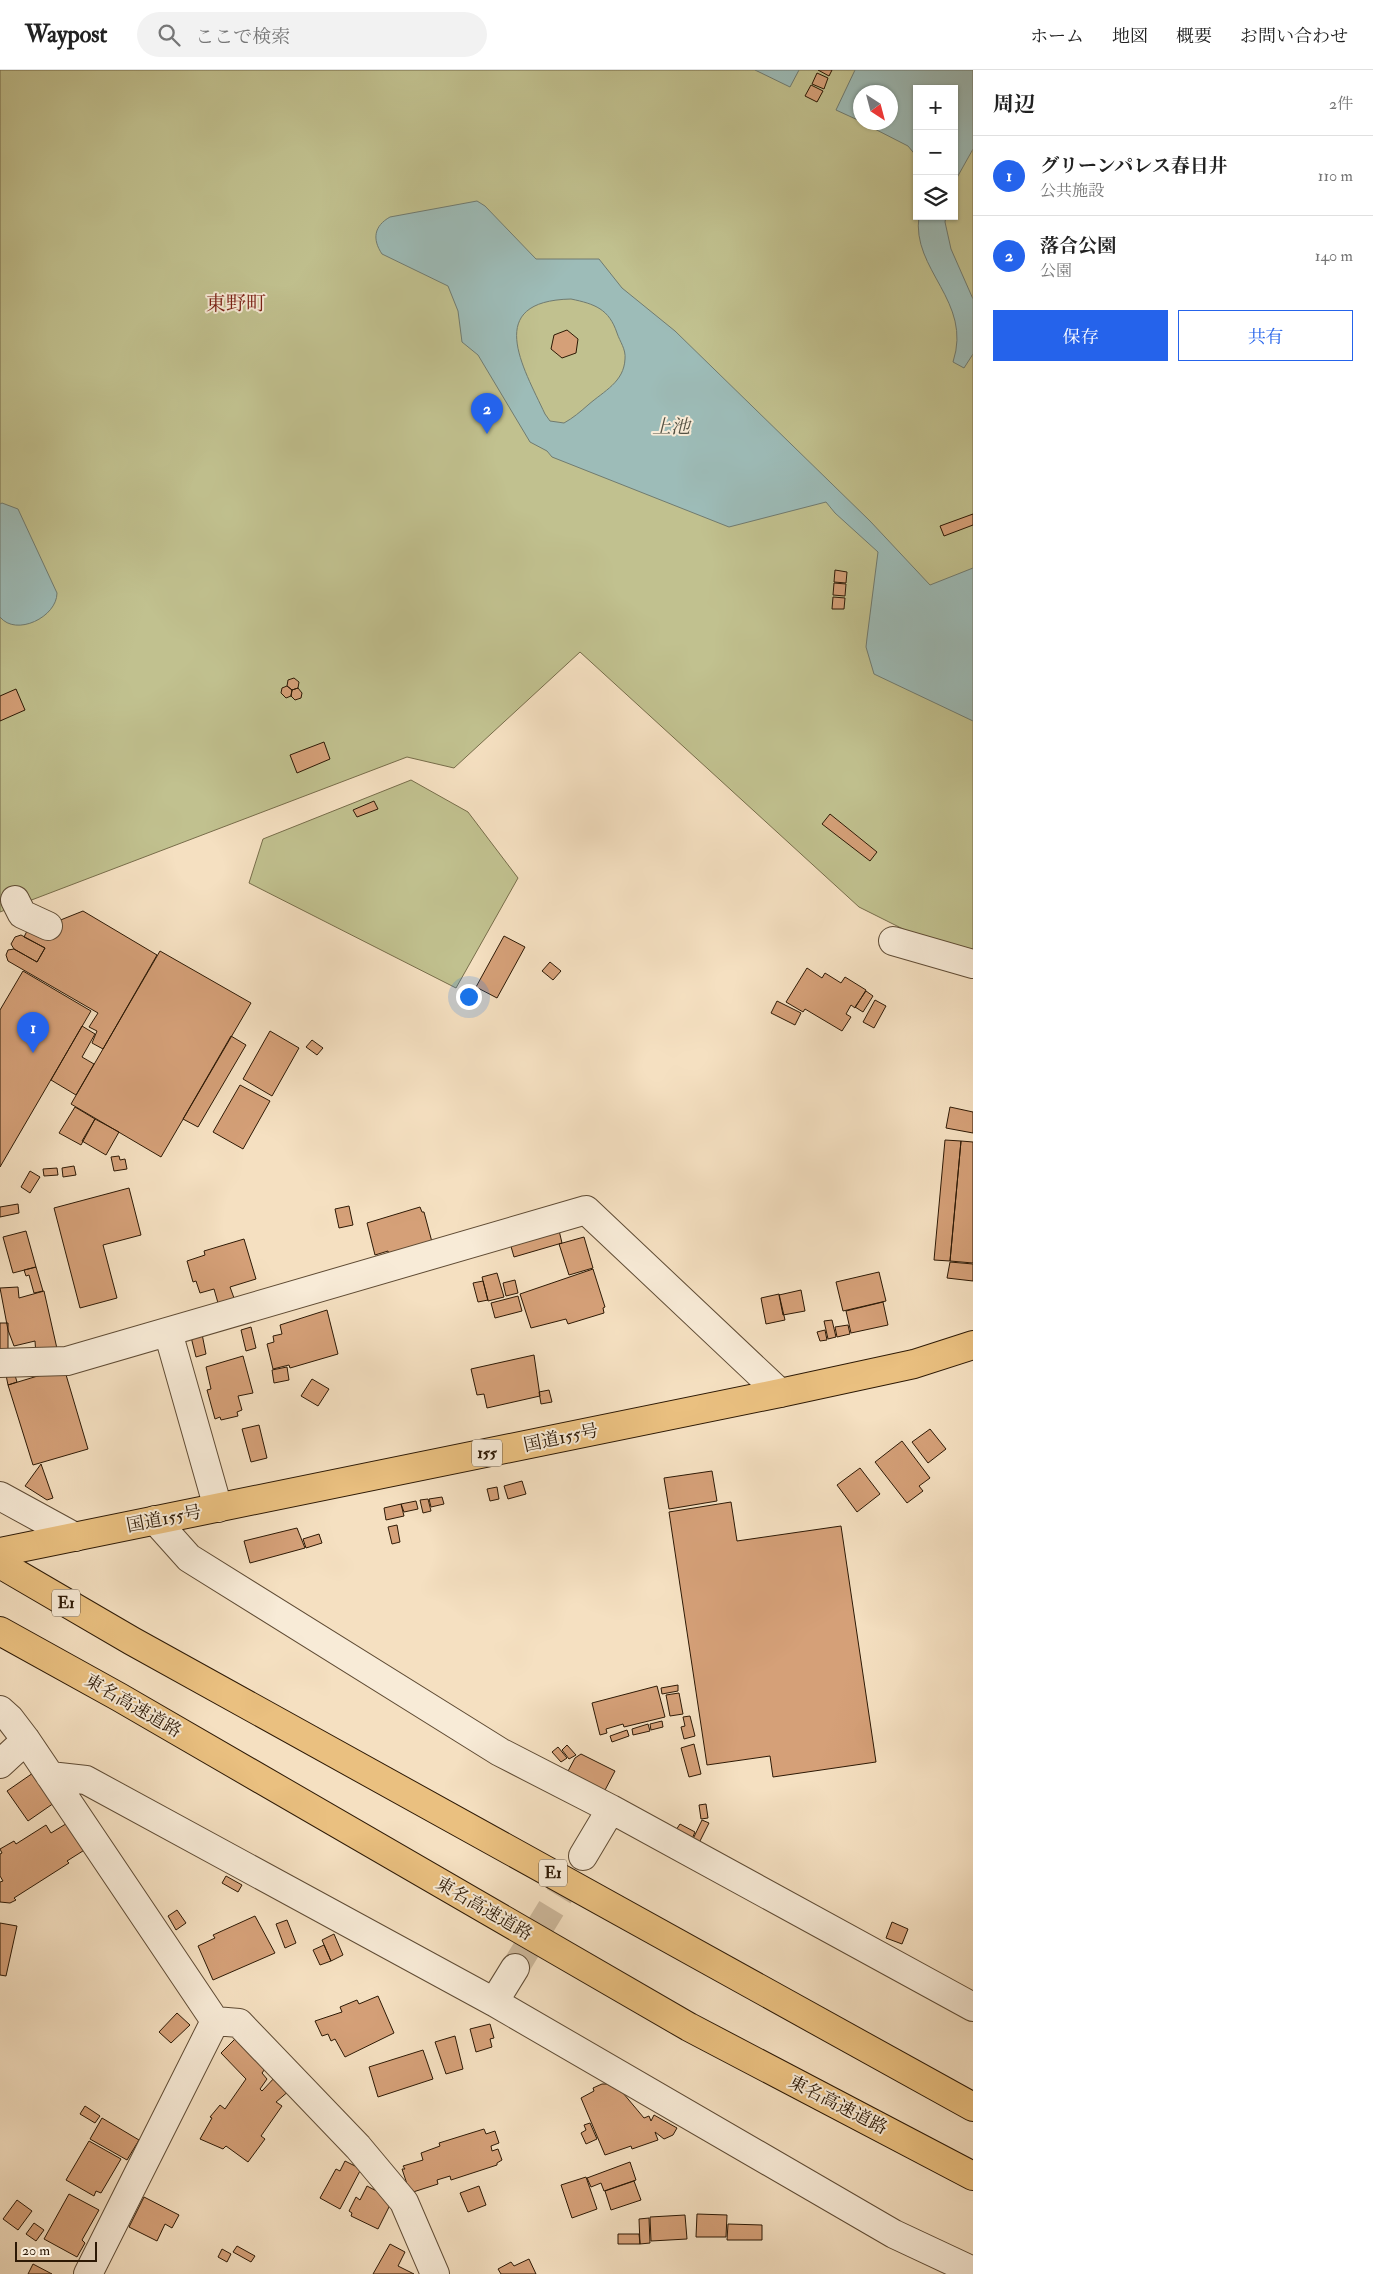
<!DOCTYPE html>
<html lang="ja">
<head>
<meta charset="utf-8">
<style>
	:root { --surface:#fff; --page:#f2f2f2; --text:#222; --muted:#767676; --line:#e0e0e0; --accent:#2563eb }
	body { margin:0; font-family:"IM FELL Double Pica","Noto Serif JP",serif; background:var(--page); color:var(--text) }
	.controls { position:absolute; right:15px; top:15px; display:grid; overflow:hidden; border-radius:0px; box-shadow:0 1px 4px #0004 }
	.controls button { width:45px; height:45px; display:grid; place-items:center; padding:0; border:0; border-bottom:1px solid var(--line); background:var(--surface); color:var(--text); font:25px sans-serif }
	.compass { position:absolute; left:853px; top:15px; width:45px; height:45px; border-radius:50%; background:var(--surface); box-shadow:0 1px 4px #0004; rotate:144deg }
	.scale { position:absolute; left:15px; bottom:12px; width:82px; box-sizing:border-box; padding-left:5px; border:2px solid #2d1905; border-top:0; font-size:14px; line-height:18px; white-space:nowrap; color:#2d1905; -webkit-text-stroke:4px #f8ebd7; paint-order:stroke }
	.you { position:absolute; left:468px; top:926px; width:18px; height:18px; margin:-12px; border:4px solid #fff; border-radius:50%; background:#1a73e8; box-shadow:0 0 0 8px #1a73e833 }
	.badge { display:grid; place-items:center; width:32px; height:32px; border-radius:50%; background:var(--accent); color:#fff; font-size:16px; font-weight:700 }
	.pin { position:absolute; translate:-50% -41px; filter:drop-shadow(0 1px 2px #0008) }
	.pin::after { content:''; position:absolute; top:26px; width:18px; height:15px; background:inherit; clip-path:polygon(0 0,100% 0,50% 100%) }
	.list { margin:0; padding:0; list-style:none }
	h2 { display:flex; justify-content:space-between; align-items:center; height:65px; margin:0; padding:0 20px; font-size:21px }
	h2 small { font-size:16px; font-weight:400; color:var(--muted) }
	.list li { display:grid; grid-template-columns:32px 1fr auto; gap:15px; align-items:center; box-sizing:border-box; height:80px; padding:0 20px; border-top:1px solid var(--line) }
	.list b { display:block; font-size:19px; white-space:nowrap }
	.list p { margin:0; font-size:16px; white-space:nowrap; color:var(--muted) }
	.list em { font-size:16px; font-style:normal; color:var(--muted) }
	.actions { display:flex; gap:10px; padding:15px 20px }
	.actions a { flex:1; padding:11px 0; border:1px solid var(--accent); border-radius:0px; text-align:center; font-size:18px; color:var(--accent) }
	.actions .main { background:var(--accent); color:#fff }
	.icon { flex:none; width:28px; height:28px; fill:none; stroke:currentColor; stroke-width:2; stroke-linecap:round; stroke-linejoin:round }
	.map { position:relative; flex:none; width:973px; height:2204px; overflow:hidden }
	header { display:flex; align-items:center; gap:30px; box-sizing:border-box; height:70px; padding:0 25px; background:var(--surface); border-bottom:1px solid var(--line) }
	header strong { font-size:24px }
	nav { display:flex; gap:28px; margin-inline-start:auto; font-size:18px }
	.search { width:350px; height:45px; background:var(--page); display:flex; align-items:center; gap:12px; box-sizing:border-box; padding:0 18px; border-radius:28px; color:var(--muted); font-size:19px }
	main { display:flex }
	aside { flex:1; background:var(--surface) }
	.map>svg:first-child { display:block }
	.green { fill:#c1c18f; stroke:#776d4a; fill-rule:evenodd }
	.water { fill:#9dbcb8; stroke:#707b70; fill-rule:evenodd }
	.building { fill:#d5a078; stroke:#2d1905 }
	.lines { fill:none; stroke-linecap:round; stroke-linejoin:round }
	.minor-tunnel { stroke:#cdb89b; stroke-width:28; stroke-dasharray:28 14; stroke-linecap:butt }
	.minor-casing { stroke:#5f4b34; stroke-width:30 }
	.highway-casing { stroke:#2d1905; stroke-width:30 }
	.minor { stroke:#f8ebd7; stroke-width:28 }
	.highway { stroke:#eac080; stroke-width:28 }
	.labels { text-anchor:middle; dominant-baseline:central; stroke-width:4; stroke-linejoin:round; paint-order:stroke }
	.shield { fill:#f8ebd7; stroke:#6a5844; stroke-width:1 }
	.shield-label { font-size:16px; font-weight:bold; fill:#2d1905 }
	.street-label { font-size:18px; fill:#2d1905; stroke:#f8ebd7 }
	.water-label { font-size:19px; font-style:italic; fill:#545244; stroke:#f8ebd7 }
	.quarter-label { font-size:20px; fill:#7a1f14; stroke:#f8ebd7 }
</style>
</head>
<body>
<header>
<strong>Waypost</strong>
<div class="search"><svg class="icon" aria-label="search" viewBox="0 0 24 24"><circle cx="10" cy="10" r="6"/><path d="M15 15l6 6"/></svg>ここで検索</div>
<nav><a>ホーム</a><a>地図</a><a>概要</a><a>お問い合わせ</a></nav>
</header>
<main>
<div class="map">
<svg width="973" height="2204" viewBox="0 0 973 2204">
	<rect width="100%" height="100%" fill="#f5e0c1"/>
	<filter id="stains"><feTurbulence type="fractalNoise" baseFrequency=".004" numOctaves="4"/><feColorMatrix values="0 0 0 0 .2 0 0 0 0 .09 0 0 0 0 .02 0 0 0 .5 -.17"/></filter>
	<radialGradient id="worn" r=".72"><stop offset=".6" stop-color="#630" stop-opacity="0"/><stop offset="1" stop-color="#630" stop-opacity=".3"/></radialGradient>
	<!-- green -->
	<path class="green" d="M 0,0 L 973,0 L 973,880 L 911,863 L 859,837 L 580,582 L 454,698 L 407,687 L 0,842 ZM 917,19 L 954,19 L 954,146 L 917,146 ZM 861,22 L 891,22 L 891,52 L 861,52 Z
		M 411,710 L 468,742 L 518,808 L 456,918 L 249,813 L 263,769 Z"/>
	<!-- water -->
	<path class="water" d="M 755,0 L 799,0 L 790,17 Z
		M 855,0 L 973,0 L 973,79 L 954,113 L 954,19 L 917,19 L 917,87 L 908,76 L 863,53 L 891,52 L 891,22 L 861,22 L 860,51 L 836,40 Z
		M 477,131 L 485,136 L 536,189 L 599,189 L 622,218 L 675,261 L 870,451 L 930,515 L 973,498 L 973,651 L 874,604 L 866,577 L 867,568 L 878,482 L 835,443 L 826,432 L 729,457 L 552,387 L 547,381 L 530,372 L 478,285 L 462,272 L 458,241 L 448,216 L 382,184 C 372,169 374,156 390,147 ZM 571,229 C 595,234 609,239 617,263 C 620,272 626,279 625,289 C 624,312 604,321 588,335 C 580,342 573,348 564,353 L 550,351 L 545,344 C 523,297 483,231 571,229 Z
		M 919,146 L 946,146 L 945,152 L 951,179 L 973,229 L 973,284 L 964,298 L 953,292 C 973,231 911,200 919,146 Z
		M 2,433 L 18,439 L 57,523 C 57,547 16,567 0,547 L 0,434 Z"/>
	<!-- building -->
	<path class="building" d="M 818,0 L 832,0 L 829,6 Z
		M 817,3 L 828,8 L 824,19 L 812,14 Z
		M 811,15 L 823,21 L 817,32 L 805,26 Z
		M 567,260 L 578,269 L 576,283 L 562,288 L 551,279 L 554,265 Z
		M 973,444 L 973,455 L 944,466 L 940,456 Z
		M 835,500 L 847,502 L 846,513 L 834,512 Z
		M 834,513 L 846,514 L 845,526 L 833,525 Z
		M 833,527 L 845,528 L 844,539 L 832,539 Z
		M 294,608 L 299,612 L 298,618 L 292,620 L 287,616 L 288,610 Z
		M 287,616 L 292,620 L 291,626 L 286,628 L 281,623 L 282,618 Z
		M 298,618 L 302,623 L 301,628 L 295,630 L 291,626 L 292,620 Z
		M 16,619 L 25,640 L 0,651 L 0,626 Z
		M 324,672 L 330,689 L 297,703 L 290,685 Z
		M 374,731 L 378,739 L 357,747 L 353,740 Z
		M 830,744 L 877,782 L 870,791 L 822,754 Z
		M 83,841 L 157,885 L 103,979 L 92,973 L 97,961 L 89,957 L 98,943 L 8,891 L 6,885 L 8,880 L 14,879 L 37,892 L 45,878 L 24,867 L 31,853 L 58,851 Z
		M 21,865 L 45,878 L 37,892 L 14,879 L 11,874 L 15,867 Z
		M 504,866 L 525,877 L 497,928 L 476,917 Z
		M 160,881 L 251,933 L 161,1087 L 71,1034 Z
		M 550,892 L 561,901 L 553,910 L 542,901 Z
		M 807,898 L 822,908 L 825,903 L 841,913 L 845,907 L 866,920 L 855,938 L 851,935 L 846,944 L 851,947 L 842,961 L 805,939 L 803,942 L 786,932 Z
		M 23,901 L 91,941 L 0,1097 L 0,940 Z
		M 866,921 L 873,926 L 863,942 L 855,937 Z
		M 875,930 L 886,936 L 874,958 L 863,952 Z
		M 777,931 L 801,943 L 795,955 L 771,943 Z
		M 82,956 L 95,964 L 82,987 L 94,994 L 76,1025 L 51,1010 Z
		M 270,961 L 299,978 L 272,1026 L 243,1009 Z
		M 231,966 L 246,975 L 198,1057 L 183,1049 Z
		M 312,970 L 323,978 L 317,985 L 306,977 Z
		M 240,1015 L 270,1031 L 243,1079 L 213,1062 Z
		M 75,1037 L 95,1049 L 81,1075 L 59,1063 Z
		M 950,1037 L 973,1042 L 973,1063 L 946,1058 Z
		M 95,1049 L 119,1062 L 106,1085 L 82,1071 Z
		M 945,1070 L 961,1071 L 950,1191 L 934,1190 Z
		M 961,1071 L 973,1072 L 973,1193 L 950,1191 Z
		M 119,1086 L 120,1090 L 125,1089 L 127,1099 L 114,1101 L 111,1087 Z
		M 74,1096 L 76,1105 L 63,1107 L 62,1098 Z
		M 57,1098 L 58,1105 L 44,1106 L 43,1099 Z
		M 30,1101 L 40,1107 L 30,1123 L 21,1117 Z
		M 129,1118 L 141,1165 L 103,1175 L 117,1228 L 80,1238 L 54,1138 Z
		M 18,1134 L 19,1143 L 0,1147 L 0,1137 Z
		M 349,1136 L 353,1155 L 339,1158 L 335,1139 Z
		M 420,1137 L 422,1142 L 424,1142 L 432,1172 L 389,1185 L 388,1181 L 375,1185 L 367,1153 Z
		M 557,1152 L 562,1173 L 514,1187 L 508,1166 Z
		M 26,1161 L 36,1197 L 13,1203 L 3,1167 Z
		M 584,1167 L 593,1198 L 569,1205 L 559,1174 Z
		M 244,1169 L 256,1209 L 230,1217 L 234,1228 L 218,1233 L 214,1219 L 200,1223 L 196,1211 L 193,1212 L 187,1191 L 205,1185 L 204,1181 Z
		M 950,1192 L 973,1194 L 973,1211 L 947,1208 Z
		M 36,1197 L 43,1221 L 34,1223 L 29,1205 L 26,1206 L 24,1200 Z
		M 593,1199 L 605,1237 L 603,1238 L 604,1243 L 568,1254 L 566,1249 L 531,1258 L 520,1224 Z
		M 879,1202 L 886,1231 L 843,1241 L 836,1212 Z
		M 497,1203 L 504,1227 L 488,1231 L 482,1207 Z
		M 515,1210 L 518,1223 L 506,1226 L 503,1213 Z
		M 483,1211 L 488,1230 L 478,1232 L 473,1213 Z
		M 18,1217 L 19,1228 L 44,1221 L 58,1283 L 36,1285 L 35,1271 L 14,1276 L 8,1260 L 0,1218 Z
		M 801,1220 L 805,1241 L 783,1245 L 779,1225 Z
		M 779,1224 L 785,1250 L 766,1254 L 761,1228 Z
		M 518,1226 L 522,1241 L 495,1248 L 491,1233 Z
		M 883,1232 L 888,1255 L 851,1263 L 846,1241 Z
		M 327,1240 L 338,1284 L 290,1298 L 289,1295 L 273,1299 L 267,1274 L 274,1272 L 273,1266 L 282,1264 L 280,1255 Z
		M 832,1250 L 836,1267 L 828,1269 L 824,1251 Z
		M 0,1253 L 8,1253 L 8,1286 L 0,1287 Z
		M 848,1255 L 850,1264 L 837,1267 L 835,1257 Z
		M 251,1257 L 256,1278 L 246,1281 L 241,1260 Z
		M 825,1260 L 827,1270 L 820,1271 L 817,1262 Z
		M 202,1264 L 206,1284 L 196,1287 L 191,1267 Z
		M 534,1285 L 540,1326 L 487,1338 L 484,1324 L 477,1325 L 471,1299 Z
		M 243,1286 L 253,1323 L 238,1326 L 242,1340 L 237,1342 L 238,1346 L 221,1350 L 220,1347 L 215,1349 L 207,1320 L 211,1319 L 206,1297 Z
		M 287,1297 L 289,1310 L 274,1313 L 272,1300 Z
		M 64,1298 L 88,1379 L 33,1395 L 8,1315 Z
		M 14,1302 L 17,1312 L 8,1315 L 6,1305 Z
		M 312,1309 L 329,1319 L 318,1336 L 301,1326 Z
		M 549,1320 L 552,1332 L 541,1334 L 539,1322 Z
		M 259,1355 L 267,1388 L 251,1392 L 242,1359 Z
		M 930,1359 L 946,1379 L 928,1393 L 912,1372 Z
		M 902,1371 L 930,1408 L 919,1416 L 923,1421 L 907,1433 L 875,1392 Z
		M 41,1394 L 53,1428 L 47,1430 L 25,1416 Z
		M 860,1398 L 880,1424 L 857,1442 L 837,1415 Z
		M 712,1401 L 717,1431 L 669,1439 L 664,1408 Z
		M 522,1411 L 526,1424 L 508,1429 L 504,1416 Z
		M 497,1417 L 499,1429 L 490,1431 L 487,1419 Z
		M 442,1427 L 444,1434 L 431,1437 L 429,1429 Z
		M 428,1429 L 431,1441 L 423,1443 L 420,1430 Z
		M 416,1431 L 418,1439 L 404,1442 L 401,1434 Z
		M 731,1432 L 737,1471 L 841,1456 L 876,1692 L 773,1707 L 770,1686 L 707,1695 L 669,1442 Z
		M 401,1434 L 404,1446 L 386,1450 L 384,1438 Z
		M 397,1455 L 400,1472 L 392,1474 L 388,1457 Z
		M 297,1458 L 305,1478 L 250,1493 L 244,1471 Z
		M 319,1464 L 322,1473 L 306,1478 L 303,1469 Z
		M 678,1615 L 678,1621 L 662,1624 L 661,1618 Z
		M 657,1616 L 665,1647 L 624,1657 L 623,1654 L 606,1659 L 607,1663 L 600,1665 L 592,1633 Z
		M 679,1623 L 683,1644 L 670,1646 L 666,1625 Z
		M 690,1646 L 695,1666 L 684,1669 L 681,1657 L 685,1656 L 683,1647 Z
		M 662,1651 L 663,1657 L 651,1660 L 650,1654 Z
		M 648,1654 L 650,1661 L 633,1665 L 632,1659 Z
		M 627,1660 L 629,1666 L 612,1672 L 610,1666 Z
		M 694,1674 L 701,1704 L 689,1707 L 681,1678 Z
		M 567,1675 L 576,1685 L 569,1689 L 562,1680 Z
		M 558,1677 L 567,1688 L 561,1692 L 552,1682 Z
		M 581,1684 L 615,1701 L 604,1722 L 567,1703 L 575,1688 Z
		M 33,1703 L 54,1733 L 28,1751 L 7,1721 Z
		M 706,1734 L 708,1748 L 701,1749 L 699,1735 Z
		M 702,1750 L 709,1753 L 699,1773 L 693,1769 Z
		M 69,1752 L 86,1779 L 67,1791 L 69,1793 L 14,1828 L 16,1830 L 10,1833 L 0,1832 L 0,1812 L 3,1811 L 0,1806 L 0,1784 L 2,1783 L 0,1779 L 14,1771 L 16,1774 L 46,1755 L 51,1763 Z
		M 680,1754 L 695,1762 L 692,1769 L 676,1760 Z
		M 226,1806 L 242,1815 L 238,1822 L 222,1813 Z
		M 177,1840 L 186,1853 L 176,1860 L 168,1846 Z
		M 255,1846 L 275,1883 L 213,1910 L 198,1876 L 215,1868 L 213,1865 Z
		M 287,1850 L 296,1873 L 285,1878 L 276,1854 Z
		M 892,1852 L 908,1859 L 902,1874 L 886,1868 Z
		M 0,1853 L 17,1856 L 6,1906 L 0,1905 Z
		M 334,1864 L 343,1885 L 331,1891 L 322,1870 Z
		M 324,1875 L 331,1891 L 320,1895 L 313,1880 Z
		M 378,1926 L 394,1963 L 345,1987 L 335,1969 L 331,1971 L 328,1964 L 322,1966 L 315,1951 L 342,1942 L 340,1937 L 357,1930 L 359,1934 Z
		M 177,1943 L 190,1955 L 171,1973 L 159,1962 Z
		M 490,1954 L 494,1968 L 490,1969 L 492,1977 L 476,1982 L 470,1959 Z
		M 238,1966 L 267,1996 L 262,2003 L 267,2009 L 260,2019 L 262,2021 L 276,2006 L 290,2020 L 276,2032 L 282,2036 L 261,2066 L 265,2069 L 248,2092 L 226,2076 L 223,2079 L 200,2069 L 212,2048 L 210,2047 L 220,2035 L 225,2039 L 246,2009 L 221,1983 Z
		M 455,1966 L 463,1999 L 446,2004 L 435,1972 Z
		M 423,1980 L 433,2009 L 378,2027 L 369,1997 Z
		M 602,2014 L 607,2014 L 623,2023 L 644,2048 L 649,2046 L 651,2051 L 654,2045 L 677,2058 L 673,2065 L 664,2069 L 655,2062 L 658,2070 L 632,2079 L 631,2076 L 605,2085 L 581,2028 L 594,2021 L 593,2018 Z
		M 85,2036 L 100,2046 L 95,2053 L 80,2044 Z
		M 102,2048 L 139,2070 L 127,2090 L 90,2069 Z
		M 590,2053 L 597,2069 L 586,2074 L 581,2063 L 586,2060 L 584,2055 Z
		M 484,2059 L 486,2064 L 495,2061 L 499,2073 L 491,2076 L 492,2081 L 498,2079 L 502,2090 L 497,2093 L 497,2095 L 451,2110 L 450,2106 L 437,2110 L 438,2114 L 410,2123 L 402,2099 L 405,2099 L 403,2096 L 423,2090 L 421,2083 L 440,2076 L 439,2073 Z
		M 89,2071 L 121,2089 L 101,2123 L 96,2121 L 94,2126 L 66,2110 Z
		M 345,2091 L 361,2099 L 340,2139 L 320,2128 L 336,2099 L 340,2101 Z
		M 630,2092 L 636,2110 L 604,2121 L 601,2113 L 591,2117 L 587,2108 Z
		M 586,2107 L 597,2139 L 572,2148 L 561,2115 Z
		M 634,2111 L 641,2130 L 611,2140 L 605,2121 Z
		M 367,2116 L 386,2126 L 384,2130 L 391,2133 L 378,2159 L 351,2146 L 352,2143 L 349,2141 L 356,2127 L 360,2130 Z
		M 479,2116 L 486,2135 L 468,2142 L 460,2123 Z
		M 69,2124 L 99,2140 L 82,2170 L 85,2173 L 77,2187 L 44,2169 Z
		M 144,2127 L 179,2145 L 172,2158 L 165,2154 L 157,2171 L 129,2157 Z
		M 17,2130 L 32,2141 L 18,2160 L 3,2149 Z
		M 697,2144 L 727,2145 L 726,2167 L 696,2167 Z
		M 685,2145 L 687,2169 L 651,2171 L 650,2147 Z
		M 649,2148 L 650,2173 L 640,2174 L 639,2149 Z
		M 34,2153 L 44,2160 L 36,2171 L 26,2164 Z
		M 728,2154 L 762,2155 L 762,2170 L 727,2170 Z
		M 618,2164 L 639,2164 L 640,2174 L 618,2174 Z
		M 390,2174 L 405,2182 L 398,2196 L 414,2204 L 373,2204 Z
		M 237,2176 L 255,2186 L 251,2192 L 233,2182 Z
		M 222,2179 L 231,2184 L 227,2192 L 218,2187 Z
		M 529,2189 L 536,2204 L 501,2204 L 498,2199 L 511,2192 L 514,2196 Z
		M 33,2194 L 52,2204 L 28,2204 Z"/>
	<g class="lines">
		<!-- minor-tunnel -->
		<path class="minor-tunnel" d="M 515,1898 L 583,1786"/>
		<!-- minor casing -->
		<g class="minor-casing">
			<path id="minor" d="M 15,830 L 22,844 L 48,856
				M 893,871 L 973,894
				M 168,1262 L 218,1438
				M 0,1293 L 67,1291 L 586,1140 L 780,1323
				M 0,1426 L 75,1467
				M 155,1450 L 189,1488 L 500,1682 L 611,1739 L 973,1937
				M 0,1640 L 10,1649 L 26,1670
				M 0,1694 L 26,1670 L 215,1951 L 239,1953 L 358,2077 L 404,2132 L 435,2204
				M 50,1706 L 86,1710 L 494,1932 L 894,2164 L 973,2201
				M 583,1786 L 611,1739
				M 494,1932 L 515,1898
				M 88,2204 L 215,1951"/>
		</g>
		<!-- highway casing -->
		<g class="highway-casing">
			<path id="highway" d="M 0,1482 L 780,1323 L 914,1294 L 973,1275
				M 0,1494 L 132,1571 L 973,2037
				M 0,1561 L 119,1627 L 689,1957 L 973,2106"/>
		</g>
		<!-- minor -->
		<use href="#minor" class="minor"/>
		<!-- highway -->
		<use href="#highway" class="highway"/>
	</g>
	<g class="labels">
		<!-- shield labels -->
		<g class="shield">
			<rect x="472" y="1369.5" width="30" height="27" rx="4"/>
			<rect x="52" y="1519.5" width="28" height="27" rx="4"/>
			<rect x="539" y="1789.5" width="28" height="27" rx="4"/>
		</g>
		<g class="shield-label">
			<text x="487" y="1383">155</text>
			<text x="66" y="1533">E1</text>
			<text x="553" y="1803">E1</text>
		</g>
		<!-- street labels -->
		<g class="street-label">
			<text transform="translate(561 1368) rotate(-12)">国道155号</text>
			<text transform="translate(164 1449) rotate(-11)">国道155号</text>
			<text transform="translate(133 1636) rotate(30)">東名高速道路</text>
			<text transform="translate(484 1839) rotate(30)">東名高速道路</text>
			<text transform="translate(838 2035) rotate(27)">東名高速道路</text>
		</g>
		<!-- water labels -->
		<g class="water-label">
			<text x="671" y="357">上池</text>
		</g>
		<!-- quarter labels -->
		<g class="quarter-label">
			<text x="236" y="233">東野町</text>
		</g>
	</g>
	<rect width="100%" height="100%" filter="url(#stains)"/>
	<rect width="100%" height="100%" fill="url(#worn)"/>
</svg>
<div class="controls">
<button>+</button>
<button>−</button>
<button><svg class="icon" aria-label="layers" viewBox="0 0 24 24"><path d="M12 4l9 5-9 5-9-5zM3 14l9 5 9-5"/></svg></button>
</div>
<svg class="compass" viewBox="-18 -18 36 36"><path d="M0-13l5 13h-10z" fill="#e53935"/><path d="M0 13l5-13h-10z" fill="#767676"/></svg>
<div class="scale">20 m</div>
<div class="you"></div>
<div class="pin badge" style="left:33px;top:983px">1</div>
<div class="pin badge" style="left:487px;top:364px">2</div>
</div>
<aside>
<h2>周辺<small>2件</small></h2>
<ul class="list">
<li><span class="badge">1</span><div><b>グリーンパレス春日井</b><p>公共施設</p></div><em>110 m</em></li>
<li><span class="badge">2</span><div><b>落合公園</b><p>公園</p></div><em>140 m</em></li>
</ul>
<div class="actions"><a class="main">保存</a><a>共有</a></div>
</aside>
</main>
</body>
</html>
